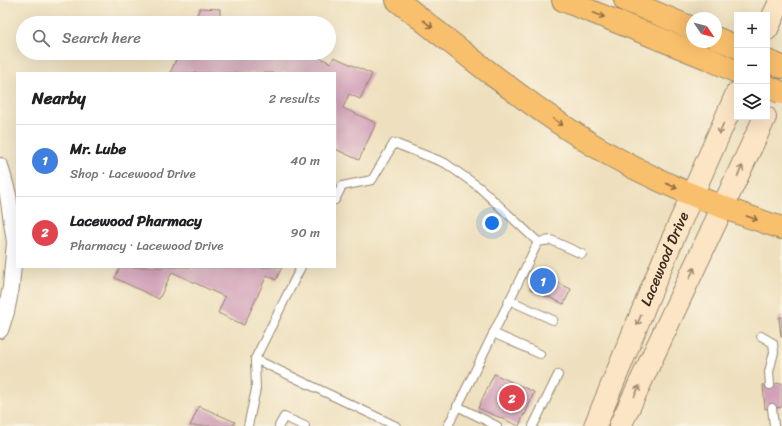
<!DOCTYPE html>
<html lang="en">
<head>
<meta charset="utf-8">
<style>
	:root { --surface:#fff; --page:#f2f2f2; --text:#202124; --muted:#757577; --line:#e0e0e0; --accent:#c8321e }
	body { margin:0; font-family:Sriracha,sans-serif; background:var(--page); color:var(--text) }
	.controls { position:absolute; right:12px; top:12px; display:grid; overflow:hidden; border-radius:0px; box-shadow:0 4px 16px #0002 }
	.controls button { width:36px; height:36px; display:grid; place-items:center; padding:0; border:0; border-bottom:1px solid var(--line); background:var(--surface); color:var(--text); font:20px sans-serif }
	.compass { position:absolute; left:686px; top:12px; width:36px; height:36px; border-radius:50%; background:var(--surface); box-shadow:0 4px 16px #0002; rotate:125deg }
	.you { position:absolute; left:492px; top:223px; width:14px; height:14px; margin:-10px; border:3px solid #fff; border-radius:50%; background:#1a73e8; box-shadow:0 0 0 6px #1a73e833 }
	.badge { display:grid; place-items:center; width:26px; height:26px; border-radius:50%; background:var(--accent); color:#fff; font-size:13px; font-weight:700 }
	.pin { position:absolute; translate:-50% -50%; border:2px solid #fff; box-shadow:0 1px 4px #0006 }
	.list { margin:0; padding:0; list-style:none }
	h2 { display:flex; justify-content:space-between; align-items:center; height:52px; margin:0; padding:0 16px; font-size:17px }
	h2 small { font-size:13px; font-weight:400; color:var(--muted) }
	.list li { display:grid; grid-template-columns:26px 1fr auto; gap:12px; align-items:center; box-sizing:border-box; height:72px; padding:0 16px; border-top:1px solid var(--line) }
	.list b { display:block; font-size:15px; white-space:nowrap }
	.list p { margin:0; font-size:13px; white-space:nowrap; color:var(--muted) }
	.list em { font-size:13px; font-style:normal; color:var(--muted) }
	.icon { flex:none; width:22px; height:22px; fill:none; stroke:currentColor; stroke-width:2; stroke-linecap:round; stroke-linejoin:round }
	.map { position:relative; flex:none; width:782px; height:426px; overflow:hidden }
	.search { position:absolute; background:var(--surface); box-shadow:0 4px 16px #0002; left:16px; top:16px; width:320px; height:44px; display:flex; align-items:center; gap:10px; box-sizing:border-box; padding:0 14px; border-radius:22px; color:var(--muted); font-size:15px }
	.panel { position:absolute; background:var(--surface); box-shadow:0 4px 16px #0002; left:16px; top:72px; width:320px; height:196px; border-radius:0px }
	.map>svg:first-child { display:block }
	.building { fill:#d2a0b9 }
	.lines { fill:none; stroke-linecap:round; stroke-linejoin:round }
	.service-casing { stroke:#94856e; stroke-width:10 }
	.minor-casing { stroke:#94856e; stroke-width:18 }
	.secondary-casing { stroke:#94856e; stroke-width:24 }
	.motorway-casing { stroke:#94856e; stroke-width:24 }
	.service { stroke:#fff; stroke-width:8 }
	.minor { stroke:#fff; stroke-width:16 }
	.secondary { stroke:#fce5c4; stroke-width:22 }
	.motorway { stroke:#f8bf6c; stroke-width:22 }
	.motorway-bridge-casing { stroke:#94856e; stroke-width:24; stroke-linecap:butt }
	.motorway-bridge { stroke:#f8bf6c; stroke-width:22 }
	.oneway { stroke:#906d41 }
	.oneway2 { stroke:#9c8871 }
	.labels { text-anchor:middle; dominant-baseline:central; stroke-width:4; stroke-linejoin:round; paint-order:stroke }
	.street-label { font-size:15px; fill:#3b2a1e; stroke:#fcf5e5 }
</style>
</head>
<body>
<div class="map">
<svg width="782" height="426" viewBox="0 0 782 426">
	<rect width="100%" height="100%" fill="#fcf5e5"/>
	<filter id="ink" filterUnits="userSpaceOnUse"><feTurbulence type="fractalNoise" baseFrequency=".025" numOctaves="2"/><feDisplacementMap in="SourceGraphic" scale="8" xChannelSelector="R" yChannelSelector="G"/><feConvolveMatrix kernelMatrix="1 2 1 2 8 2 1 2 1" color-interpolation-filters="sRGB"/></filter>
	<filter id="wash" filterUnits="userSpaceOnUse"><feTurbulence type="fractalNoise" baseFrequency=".012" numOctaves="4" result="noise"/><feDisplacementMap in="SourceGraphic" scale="16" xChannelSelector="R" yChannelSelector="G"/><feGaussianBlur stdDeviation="0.9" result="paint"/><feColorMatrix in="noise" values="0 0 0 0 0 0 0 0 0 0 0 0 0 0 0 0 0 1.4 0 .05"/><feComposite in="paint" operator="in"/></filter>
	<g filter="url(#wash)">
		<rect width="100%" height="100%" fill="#eee0be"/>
		<g id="blocks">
			<!-- building -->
			<path class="building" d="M 200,8 L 220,9 L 220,23 L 193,23 Z
				M 179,53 L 310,53 L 331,63 L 334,57 L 372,74 L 360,99 L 349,94 L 343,108 L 376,123 L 359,160 L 335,149 L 335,73 L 170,73 Z
				M 120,267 L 282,267 L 276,280 L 267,275 L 244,325 L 218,313 L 225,297 L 172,272 L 159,299 L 115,278 Z
				M 537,273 L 571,289 L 564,304 L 530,289 Z
				M 779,317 L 782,317 L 782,337 L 781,337 Z
				M 494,374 L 534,392 L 525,415 L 524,414 L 519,426 L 478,408 Z
				M 782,383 L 782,407 L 765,409 L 763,385 Z
				M 199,406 L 235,422 L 233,426 L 190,426 Z"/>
		</g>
	</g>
	<g filter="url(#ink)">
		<use href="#blocks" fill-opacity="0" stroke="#94856e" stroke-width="1"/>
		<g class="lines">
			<!-- service casing -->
			<g class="service-casing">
				<path id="service" d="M 335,200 L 342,186 L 372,180 L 394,143 L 445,163 L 479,187 L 538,242 L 448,426
					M 538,242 L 551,240 L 582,254
					M 301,267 L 255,359 L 396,426
					M 509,300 L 553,320
					M 493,333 L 540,354
					M 761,336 L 773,343 L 774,352 L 769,372 L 770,385
					M 457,406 L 497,426
					M 772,408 L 774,426
					M 248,426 L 256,389 L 255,359
					M 279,426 L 284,417 L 305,426
					M 533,426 L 558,375"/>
			</g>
			<!-- minor casing -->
			<g class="minor-casing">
				<path id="minor" d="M 0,166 L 8,195 L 15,242 L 11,287 L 6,312 L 0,330"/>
			</g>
			<!-- secondary casing -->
			<g class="secondary-casing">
				<g id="secondary">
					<path d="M 767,29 L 781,0"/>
					<path id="s1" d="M 595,426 L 667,252 L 737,93"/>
					<path d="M 620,426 L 765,117"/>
				</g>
			</g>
			<!-- motorway casing -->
			<g class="motorway-casing">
				<path id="motorway" d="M 397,0 C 453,44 509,90 568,129 C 633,173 708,204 782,228
					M 563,0 L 707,58 L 737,72
					M 625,0 L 692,28
					M 716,38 L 737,47
					M 767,61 L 782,67"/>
			</g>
			<!-- service -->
			<use href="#service" class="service"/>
			<!-- minor -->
			<use href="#minor" class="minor"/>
			<!-- secondary -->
			<use href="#secondary" class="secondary"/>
			<!-- motorway -->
			<use href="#motorway" class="motorway"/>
			<!-- motorway-bridge casing -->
			<g class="motorway-bridge-casing">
				<path id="motorway-bridge" d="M 767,86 L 782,93"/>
			</g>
			<!-- motorway-bridge -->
			<use href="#motorway-bridge" class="motorway-bridge"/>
		</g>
		<!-- one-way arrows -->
		<defs><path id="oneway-shaft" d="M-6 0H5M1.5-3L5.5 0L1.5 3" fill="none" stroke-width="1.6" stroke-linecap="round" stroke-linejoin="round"/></defs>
		<g class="oneway">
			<use href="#oneway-shaft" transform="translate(599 15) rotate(22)"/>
			<use href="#oneway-shaft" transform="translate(428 24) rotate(38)"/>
			<use href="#oneway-shaft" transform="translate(558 122) rotate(35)"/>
			<use href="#oneway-shaft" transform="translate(672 186) rotate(24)"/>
			<use href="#oneway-shaft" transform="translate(752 218) rotate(20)"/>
		</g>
		<g class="oneway2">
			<use href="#oneway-shaft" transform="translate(721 129) rotate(113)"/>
			<use href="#oneway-shaft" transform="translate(740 171) rotate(-65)"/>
			<use href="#oneway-shaft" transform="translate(692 273) rotate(-65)"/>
			<use href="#oneway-shaft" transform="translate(639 320) rotate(113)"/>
			<use href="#oneway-shaft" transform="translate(637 391) rotate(-65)"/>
		</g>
	</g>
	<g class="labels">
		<!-- street labels -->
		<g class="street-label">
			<text stroke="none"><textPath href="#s1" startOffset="181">Lacewood Drive</textPath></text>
		</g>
	</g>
</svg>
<div class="controls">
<button>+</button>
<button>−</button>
<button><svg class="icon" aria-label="layers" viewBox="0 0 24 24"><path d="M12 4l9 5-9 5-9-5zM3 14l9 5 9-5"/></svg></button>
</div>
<svg class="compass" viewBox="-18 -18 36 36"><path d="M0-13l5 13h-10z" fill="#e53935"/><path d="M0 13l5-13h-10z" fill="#757577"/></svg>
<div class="you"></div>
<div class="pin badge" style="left:543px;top:281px;background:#3f7fe0">1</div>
<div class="pin badge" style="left:512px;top:398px;background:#e0444e">2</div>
<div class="search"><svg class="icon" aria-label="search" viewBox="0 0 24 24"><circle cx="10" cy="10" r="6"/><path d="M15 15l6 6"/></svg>Search here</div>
<section class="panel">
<h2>Nearby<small>2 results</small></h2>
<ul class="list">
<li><span class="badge" style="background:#3f7fe0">1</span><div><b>Mr. Lube</b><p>Shop · Lacewood Drive</p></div><em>40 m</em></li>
<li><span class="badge" style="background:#e0444e">2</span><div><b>Lacewood Pharmacy</b><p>Pharmacy · Lacewood Drive</p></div><em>90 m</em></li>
</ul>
</section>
</div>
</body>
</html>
